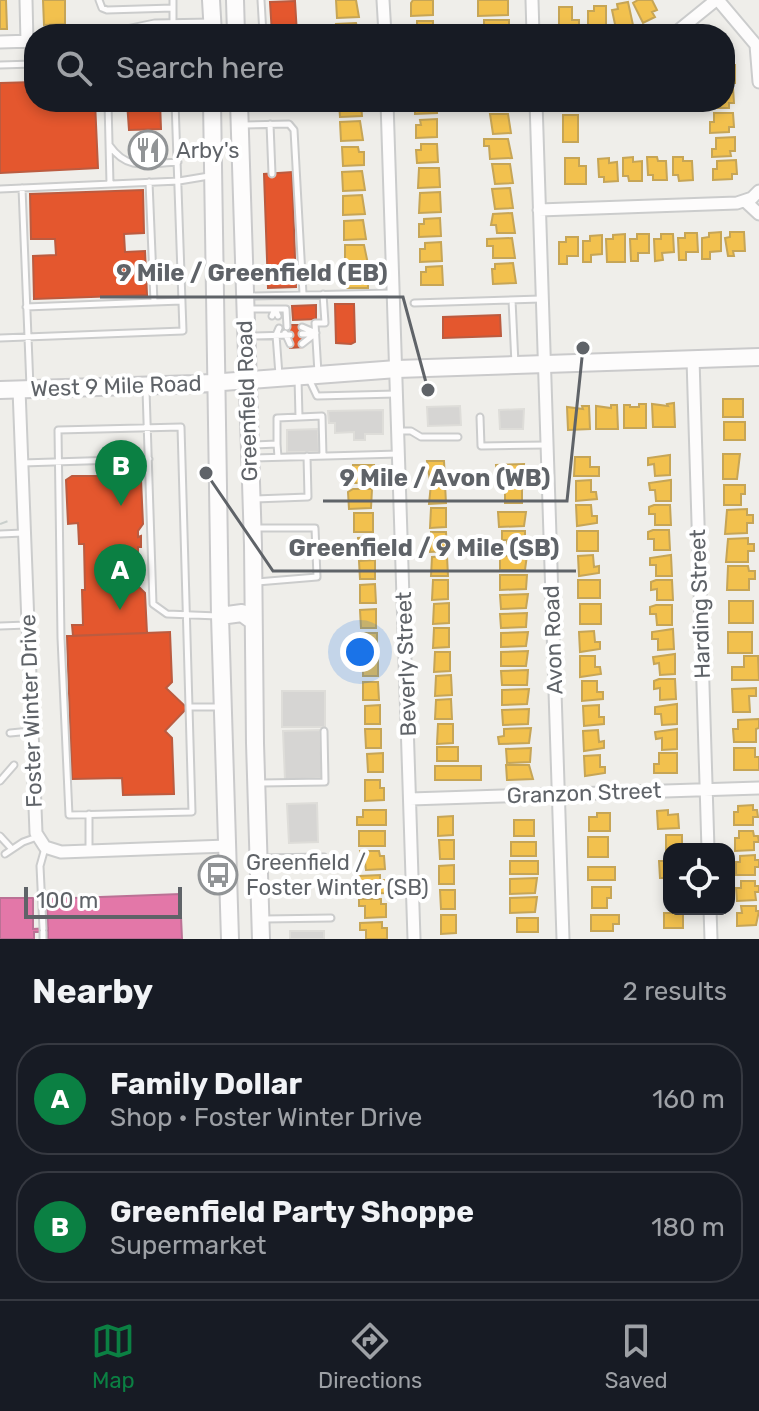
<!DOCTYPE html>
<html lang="en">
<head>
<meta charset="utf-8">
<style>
	:root { --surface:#171b24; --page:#20242c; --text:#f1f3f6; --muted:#9ea1a6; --line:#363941; --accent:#0b8043 }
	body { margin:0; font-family:Rubik,sans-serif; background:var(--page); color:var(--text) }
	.controls { position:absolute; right:24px; bottom:24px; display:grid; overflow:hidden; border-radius:16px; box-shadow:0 4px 12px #0003 }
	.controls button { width:72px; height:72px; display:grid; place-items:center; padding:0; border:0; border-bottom:2px solid var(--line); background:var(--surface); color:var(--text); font:40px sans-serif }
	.scale { position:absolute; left:24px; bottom:20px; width:158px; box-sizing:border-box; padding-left:8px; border:4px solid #5f6368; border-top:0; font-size:22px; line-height:28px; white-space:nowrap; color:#5f6368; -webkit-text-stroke:6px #fff; paint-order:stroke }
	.you { position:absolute; left:360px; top:652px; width:28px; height:28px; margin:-20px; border:6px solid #fff; border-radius:50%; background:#1a73e8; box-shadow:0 0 0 12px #1a73e833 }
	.badge { display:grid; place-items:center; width:52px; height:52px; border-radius:50%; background:var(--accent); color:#fff; font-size:26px; font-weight:700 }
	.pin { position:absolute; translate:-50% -66px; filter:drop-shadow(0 2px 4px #0008) }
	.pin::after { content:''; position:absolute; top:42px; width:28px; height:24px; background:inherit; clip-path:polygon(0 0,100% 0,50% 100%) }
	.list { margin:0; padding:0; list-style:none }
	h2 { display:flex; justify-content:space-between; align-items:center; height:104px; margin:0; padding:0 32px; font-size:34px }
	h2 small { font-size:26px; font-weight:400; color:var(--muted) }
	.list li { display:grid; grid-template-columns:52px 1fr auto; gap:24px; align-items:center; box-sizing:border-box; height:112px; margin:0 16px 16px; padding:0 16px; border:2px solid var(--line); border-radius:32px }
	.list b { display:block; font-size:30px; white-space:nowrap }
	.list p { margin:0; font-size:26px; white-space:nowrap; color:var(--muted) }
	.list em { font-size:26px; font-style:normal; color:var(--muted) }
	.icon { flex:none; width:44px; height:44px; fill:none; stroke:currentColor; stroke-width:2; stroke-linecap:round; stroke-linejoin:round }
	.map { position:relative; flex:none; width:759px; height:939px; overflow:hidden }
	.search { position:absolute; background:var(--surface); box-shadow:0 4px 12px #0003; left:24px; right:24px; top:24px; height:88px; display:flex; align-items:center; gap:20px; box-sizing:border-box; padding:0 28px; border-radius:32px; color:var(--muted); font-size:30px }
	.sheet { height:360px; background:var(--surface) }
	nav { display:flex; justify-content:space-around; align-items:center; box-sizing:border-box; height:112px; border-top:2px solid var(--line); background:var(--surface); font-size:22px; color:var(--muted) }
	nav a { display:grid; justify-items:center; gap:4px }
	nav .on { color:var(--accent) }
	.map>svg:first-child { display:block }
	.homes { fill:#f2c14e; stroke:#c6a556; stroke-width:2 }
	.shops { fill:#e4572e; stroke:#bc5b3f; stroke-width:2 }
	.health { fill:#e377a8; stroke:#bb7195; stroke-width:2 }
	.building { fill:#d6d5d3; stroke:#deddd9; stroke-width:2 }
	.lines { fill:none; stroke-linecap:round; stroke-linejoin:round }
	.service-casing { stroke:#cbcccc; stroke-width:9 }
	.minor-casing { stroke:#cbcccc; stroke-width:15 }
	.secondary-casing { stroke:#cacacb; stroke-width:20 }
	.path { stroke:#cacfcc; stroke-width:2; stroke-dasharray:8 4; stroke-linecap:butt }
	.service { stroke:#fdfcfc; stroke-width:5 }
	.minor { stroke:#fdfcfc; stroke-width:11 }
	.secondary { stroke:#fdfcfc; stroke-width:16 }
	.labels { text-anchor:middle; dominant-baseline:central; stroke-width:8; stroke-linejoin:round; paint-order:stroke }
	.poi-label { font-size:22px; fill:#5f6368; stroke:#fff; text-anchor:start }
	.street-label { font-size:22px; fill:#5f6368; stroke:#fff }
	.leader { fill:none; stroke:#5f6368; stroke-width:3 }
	.callout-dot { fill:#5f6368; stroke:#fff; stroke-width:3 }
	.callout-label { font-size:24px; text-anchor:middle; font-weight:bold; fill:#5f6368; stroke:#fff; stroke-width:8; stroke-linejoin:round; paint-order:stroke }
</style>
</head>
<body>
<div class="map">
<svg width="759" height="939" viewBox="0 0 759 939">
	<rect width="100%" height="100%" fill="#efeeea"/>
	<!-- homes -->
	<path class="homes" d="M 0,0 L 6,0 L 7,29 L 0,29 Z
		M 43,0 L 65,0 L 65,24 L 44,25 Z
		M 336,0 L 356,0 L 359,17 L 337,18 Z
		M 413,0 L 433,0 L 433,15 L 411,16 L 411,3 Z
		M 478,0 L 508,0 L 508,15 L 478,16 Z
		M 638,0 L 652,0 L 657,10 L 652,12 L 655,17 L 643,23 L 633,3 Z
		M 628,2 L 633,25 L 616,29 L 612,10 L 618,9 L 617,4 Z
		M 594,6 L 606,6 L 606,28 L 588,28 L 588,11 L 594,11 Z
		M 559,7 L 572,7 L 572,20 L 579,20 L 579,30 L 574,30 L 574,34 L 559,34 Z
		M 484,20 L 509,20 L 509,33 L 478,33 L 478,26 L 484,26 Z
		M 417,21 L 433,21 L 433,34 L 412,34 L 412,27 L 417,27 Z
		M 356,23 L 359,34 L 337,34 L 336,24 Z
		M 725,65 L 735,65 L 735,83 L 725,83 Z
		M 733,88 L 734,103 L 729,103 L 729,108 L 710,108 L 710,102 L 725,102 L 725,89 Z
		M 339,102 L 361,103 L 362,116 L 340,117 Z
		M 415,102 L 437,102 L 437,113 L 415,114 Z
		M 714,113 L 733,113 L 734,127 L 729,127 L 729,132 L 710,133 L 710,122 L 714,122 Z
		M 490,114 L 508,114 L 511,133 L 493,134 Z
		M 563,115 L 578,115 L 578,142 L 563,142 Z
		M 437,119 L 437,137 L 416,138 L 416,125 L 421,125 L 420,120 Z
		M 360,121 L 363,140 L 341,141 L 340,122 Z
		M 735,137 L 735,151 L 730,151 L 731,156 L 712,157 L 712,149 L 716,149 L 716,138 Z
		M 484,139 L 508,139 L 512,158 L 490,159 L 489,146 L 484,146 Z
		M 421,144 L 437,144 L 438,162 L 417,163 L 416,150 L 421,150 Z
		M 342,147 L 358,147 L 359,152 L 364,152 L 364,165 L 343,166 Z
		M 633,157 L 633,162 L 642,161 L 642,181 L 629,181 L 628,176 L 623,176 L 623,158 Z
		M 647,157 L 657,157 L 658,161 L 666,161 L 667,180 L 653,180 L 653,175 L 648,175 Z
		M 673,157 L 683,157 L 683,161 L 692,161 L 693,180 L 679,181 L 678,175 L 673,175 Z
		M 565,158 L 579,158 L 579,166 L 586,166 L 586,184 L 565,184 Z
		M 609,158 L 609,163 L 617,162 L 618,181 L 604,182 L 604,177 L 599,177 L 598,159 Z
		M 736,160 L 737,174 L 732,174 L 732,179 L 713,180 L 713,169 L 717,169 L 717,161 Z
		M 492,164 L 510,164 L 513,183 L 495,184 Z
		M 419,168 L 439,168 L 440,187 L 418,188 Z
		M 362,171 L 365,190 L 343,191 L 342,172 Z
		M 510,188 L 513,208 L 495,209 L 492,189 Z
		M 440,192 L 441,212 L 419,213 L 420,193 Z
		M 362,195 L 365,214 L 343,215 L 343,196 Z
		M 512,213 L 515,233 L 497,233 L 496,225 L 491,225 L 493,214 Z
		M 440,218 L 441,236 L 419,237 L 419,224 L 424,224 L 424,219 Z
		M 363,220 L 366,239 L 344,240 L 344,221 Z
		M 721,232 L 721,251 L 710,252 L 710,259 L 702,259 L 702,238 L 709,237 L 709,233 Z
		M 730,232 L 744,232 L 745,251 L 733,251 L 734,256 L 728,256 L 725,238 L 730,237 Z
		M 685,233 L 697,233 L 698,252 L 686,252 L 686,260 L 679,260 L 678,238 L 685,238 Z
		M 625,234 L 625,262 L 607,262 L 606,239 L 613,239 L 613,235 Z
		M 637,234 L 649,234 L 649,253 L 638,253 L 638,261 L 631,261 L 630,239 L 637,239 Z
		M 661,234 L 673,234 L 674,252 L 662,253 L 663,260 L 655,261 L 654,239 L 661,239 Z
		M 602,235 L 602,254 L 591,255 L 591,262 L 583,262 L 583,241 L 590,241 L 590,236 Z
		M 566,237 L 578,237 L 578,256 L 567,256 L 567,264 L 559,264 L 559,242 L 566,242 Z
		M 512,238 L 515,258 L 493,258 L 493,246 L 487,246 L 487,239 Z
		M 441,242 L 442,261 L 420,262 L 420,249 L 425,249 L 425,243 Z
		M 345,245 L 364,245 L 368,264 L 345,265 Z
		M 513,263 L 516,283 L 493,284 L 492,269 L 495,269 L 495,264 Z
		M 442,266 L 443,285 L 421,285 L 421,272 L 426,272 L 426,267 Z
		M 363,269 L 363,274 L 368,274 L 368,288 L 347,288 L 346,270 Z
		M 723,399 L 743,399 L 743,417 L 723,417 Z
		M 674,403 L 675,427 L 653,427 L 652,404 L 668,406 L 667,404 Z
		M 639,404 L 646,404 L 646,428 L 624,428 L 624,405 L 630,405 L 630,407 L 639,407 Z
		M 611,405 L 617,405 L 618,429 L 596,429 L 596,406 L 611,408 Z
		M 582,406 L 589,406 L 590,429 L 568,430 L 567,407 L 583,409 Z
		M 724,422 L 745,422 L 745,440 L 724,440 Z
		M 723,454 L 740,454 L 737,479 L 723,479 Z
		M 670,455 L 670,475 L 655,476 L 654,464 L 648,465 L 648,458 Z
		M 575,457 L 590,457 L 590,467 L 599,467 L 599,476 L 574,476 Z
		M 427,461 L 444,461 L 445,480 L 430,481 Z
		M 524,464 L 522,479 L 497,479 L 496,465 Z
		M 353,465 L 374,465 L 372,483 L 354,483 Z
		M 591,480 L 591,492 L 596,492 L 597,499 L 576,501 L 576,481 Z
		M 671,480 L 671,501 L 656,501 L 655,490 L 650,490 L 649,483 Z
		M 431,484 L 445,484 L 446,503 L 429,504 Z
		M 501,484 L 522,484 L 522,503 L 505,503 L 505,491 L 501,491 Z
		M 724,485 L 745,485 L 745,494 L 741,494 L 741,505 L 724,505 Z
		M 353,489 L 372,489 L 371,508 L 349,509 L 348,492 Z
		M 576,505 L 591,505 L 592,516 L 597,516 L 597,523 L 577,526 Z
		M 654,505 L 670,505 L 671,525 L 655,525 L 655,514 L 649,514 L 649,507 Z
		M 431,508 L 446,508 L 446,527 L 430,528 Z
		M 747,509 L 747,515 L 753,515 L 753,523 L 747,523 L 747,533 L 725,534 L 727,510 Z
		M 498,512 L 526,512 L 524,526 L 499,527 Z
		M 354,513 L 373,513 L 373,532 L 354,532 Z
		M 653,530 L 669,530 L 670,550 L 654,550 L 654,539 L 648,539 L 648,532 Z
		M 502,531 L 525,531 L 525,551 L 507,551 L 507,540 L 502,540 Z
		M 577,531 L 598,531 L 598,551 L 577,551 Z
		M 431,532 L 446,532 L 447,551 L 430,552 Z
		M 373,537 L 373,556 L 358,556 L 358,538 Z
		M 748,538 L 748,544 L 754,544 L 754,551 L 748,551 L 748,562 L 726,562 L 728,539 Z
		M 527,555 L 525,570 L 500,570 L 500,556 Z
		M 593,555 L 594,567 L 599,566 L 599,573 L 579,576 L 578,556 Z
		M 671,555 L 672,576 L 656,576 L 656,565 L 650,565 L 650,558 Z
		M 447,556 L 448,576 L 431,576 L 432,557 Z
		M 375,560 L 375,579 L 360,579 L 359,561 Z
		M 728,566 L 748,566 L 749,571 L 755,571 L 755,579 L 749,579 L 749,590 L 727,590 Z
		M 500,575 L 527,575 L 526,589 L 500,590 Z
		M 433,580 L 448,580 L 448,599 L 432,600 Z
		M 578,580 L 600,580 L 600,598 L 578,598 Z
		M 656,580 L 672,580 L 673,600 L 657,600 L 657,589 L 651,590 L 651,582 Z
		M 375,584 L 376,603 L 360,603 L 360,585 Z
		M 528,594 L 526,608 L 501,609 L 500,595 Z
		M 729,601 L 753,601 L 753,623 L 729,623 Z
		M 449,603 L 449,623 L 433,624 L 434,604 Z
		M 580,604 L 601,604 L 601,624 L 580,624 Z
		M 656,605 L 672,605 L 672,625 L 657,625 L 656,614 L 650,614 L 650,607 Z
		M 376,609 L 376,628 L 361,628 L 360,610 Z
		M 527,613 L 526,627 L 501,628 L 500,614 Z
		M 434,628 L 449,628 L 449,647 L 433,648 Z
		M 673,629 L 674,649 L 658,650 L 658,639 L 652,639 L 652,632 Z
		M 594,631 L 595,642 L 600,642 L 600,649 L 580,652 L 579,632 Z
		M 528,632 L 526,646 L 501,647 L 501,633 Z
		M 728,632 L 752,632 L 752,653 L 728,653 Z
		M 361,633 L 377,633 L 377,652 L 362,652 Z
		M 528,651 L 526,666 L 501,666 L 501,652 Z
		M 435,652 L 450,652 L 450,671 L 434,672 Z
		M 675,654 L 675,674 L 660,675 L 659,663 L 654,664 L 653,657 Z
		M 580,656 L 595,656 L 595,667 L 600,667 L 601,674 L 580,677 Z
		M 744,656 L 758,656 L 759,680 L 732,680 L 732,667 L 744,667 Z
		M 363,657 L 378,657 L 378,676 L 363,676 Z
		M 528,670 L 527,685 L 502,685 L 501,671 Z
		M 451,675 L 452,695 L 435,696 L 436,676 Z
		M 659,679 L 675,679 L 676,699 L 660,700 L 660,688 L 654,689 L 654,681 Z
		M 582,681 L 597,681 L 597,692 L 603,692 L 603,699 L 582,701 Z
		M 363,682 L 378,682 L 379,700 L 363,700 Z
		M 756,688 L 756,696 L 749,696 L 750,712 L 733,712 L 732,689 Z
		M 529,689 L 527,704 L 502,705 L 502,690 Z
		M 451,699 L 452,719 L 435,719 L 436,700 Z
		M 677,704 L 677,724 L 662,725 L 661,714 L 655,714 L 655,707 Z
		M 380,705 L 380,724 L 365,724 L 365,706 Z
		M 599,705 L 599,717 L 604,717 L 604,724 L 584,726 L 583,706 Z
		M 529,709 L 528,724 L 503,725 L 502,710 Z
		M 759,719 L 759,728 L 756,729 L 756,742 L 734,742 L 733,729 L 738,729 L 738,720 Z
		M 438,724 L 453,724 L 453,743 L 437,744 Z
		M 531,728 L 529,743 L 499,744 L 498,737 L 504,736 L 504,729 Z
		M 365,729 L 381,729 L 381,748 L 366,748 Z
		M 677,729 L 677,749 L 662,750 L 662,738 L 656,739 L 655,732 Z
		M 598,730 L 599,742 L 604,741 L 604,748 L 584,751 L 583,731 Z
		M 437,747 L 458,747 L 458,761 L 437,761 Z
		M 531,748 L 530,762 L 507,763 L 506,749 Z
		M 734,748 L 755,748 L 755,757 L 759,757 L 759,770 L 734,770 Z
		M 383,753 L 383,772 L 368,772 L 367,754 Z
		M 659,753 L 677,753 L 677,773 L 654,773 L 654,764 L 659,764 Z
		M 600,755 L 600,767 L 605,767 L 605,773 L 585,776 L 584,756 Z
		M 506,765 L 529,765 L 533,779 L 507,780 Z
		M 435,766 L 481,766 L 481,780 L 435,780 Z
		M 365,780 L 380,780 L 380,788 L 384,788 L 384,800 L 365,801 Z
		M 753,805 L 753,810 L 757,810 L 758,817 L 753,817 L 753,825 L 734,825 L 734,812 L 738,812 L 738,806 Z
		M 363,810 L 386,810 L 386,825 L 357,825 L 357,817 L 363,817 Z
		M 668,810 L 668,815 L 678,814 L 679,828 L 658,829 L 657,811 Z
		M 597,813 L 610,813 L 610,831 L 589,831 L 589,817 L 597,817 Z
		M 453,816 L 453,835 L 438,836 L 438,817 Z
		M 514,820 L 534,820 L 534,836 L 514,836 Z
		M 359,831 L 385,831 L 385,846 L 359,846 Z
		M 739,831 L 753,831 L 754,836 L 758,836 L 759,842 L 754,842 L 754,850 L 735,851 L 735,838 L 739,838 Z
		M 666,835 L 682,835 L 682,849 L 669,849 L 669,856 L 666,856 Z
		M 588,837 L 608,837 L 608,857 L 588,857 Z
		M 439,840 L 454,840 L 454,859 L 440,859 Z
		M 511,842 L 536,842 L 536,856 L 511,856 Z
		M 360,851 L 379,851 L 380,856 L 384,856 L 385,869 L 366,870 L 365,863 L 361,863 Z
		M 755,855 L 755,860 L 759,860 L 759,867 L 755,867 L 755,875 L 736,875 L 736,862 L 740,862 L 740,856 Z
		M 510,861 L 538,861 L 538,874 L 510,874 Z
		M 659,861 L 669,861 L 669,878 L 660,878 Z
		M 454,865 L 454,884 L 439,884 L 439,866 Z
		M 588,867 L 615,867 L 615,880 L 588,880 Z
		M 380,875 L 380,880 L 385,880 L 386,893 L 365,894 L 364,882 L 359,883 L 359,876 Z
		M 537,878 L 535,893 L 510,894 L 510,879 Z
		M 741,881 L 755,881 L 755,886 L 759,886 L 759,892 L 755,892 L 756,900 L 737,901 L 736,888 L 741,888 Z
		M 592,887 L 611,887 L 611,898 L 607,898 L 607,908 L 592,908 Z
		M 440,890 L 455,890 L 455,909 L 441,909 Z
		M 537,897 L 535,912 L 510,913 L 510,898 Z
		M 359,899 L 381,899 L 381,904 L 386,904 L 386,917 L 365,918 L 365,906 L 359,906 Z
		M 741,906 L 756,906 L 756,911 L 759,911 L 756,925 L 737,926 L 737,913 L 742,913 Z
		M 664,913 L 683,913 L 683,928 L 664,928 Z
		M 441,915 L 456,915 L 456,933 L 441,934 Z
		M 591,915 L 619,915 L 619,924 L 613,924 L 613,931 L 591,931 Z
		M 517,918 L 538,918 L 538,932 L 517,932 Z
		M 382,922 L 382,928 L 387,928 L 387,939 L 366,939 L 366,930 L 360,930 L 360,923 Z"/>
	<!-- shops -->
	<path class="shops" d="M 295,1 L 297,34 L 272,34 L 270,2 Z
		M 34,82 L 34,102 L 95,102 L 98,168 L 0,173 L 0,83 Z
		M 127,102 L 160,102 L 161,129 L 129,130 Z
		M 163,141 L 164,158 L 132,159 L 131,142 Z
		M 292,172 L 296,287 L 268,288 L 264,174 Z
		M 143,190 L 144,233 L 124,234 L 125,252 L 145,251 L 147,295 L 34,299 L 33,256 L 56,255 L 55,239 L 31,239 L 30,194 Z
		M 335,304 L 354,304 L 355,342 L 351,344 L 336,343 Z
		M 316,305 L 316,319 L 293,320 L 292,306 Z
		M 500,315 L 501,336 L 443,338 L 443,317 Z
		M 289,325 L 302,325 L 303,347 L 290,348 Z
		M 72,476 L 137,476 L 141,480 L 143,524 L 138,531 L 138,537 L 141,536 L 141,547 L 138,547 L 138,570 L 143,570 L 143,580 L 138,580 L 138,586 L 145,593 L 147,633 L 73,636 L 72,625 L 83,625 L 82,590 L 85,590 L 84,544 L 79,544 L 78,523 L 68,524 L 66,480 Z
		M 170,632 L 172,682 L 166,688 L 187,708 L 165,731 L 172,738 L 174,794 L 123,795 L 122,778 L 72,779 L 67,636 Z"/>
	<!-- health -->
	<path class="health" d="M 180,894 L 182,939 L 48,939 L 47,899 Z
		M 0,898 L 33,898 L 33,929 L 48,928 L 48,932 L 34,932 L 34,939 L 0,939 Z"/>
	<!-- building -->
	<path class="building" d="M 460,406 L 461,425 L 428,426 L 427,407 Z
		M 524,409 L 523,429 L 500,429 L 499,410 Z
		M 383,410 L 383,434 L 365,434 L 365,440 L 354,440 L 354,432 L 335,433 L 335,423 L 329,423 L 328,411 Z
		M 318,429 L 319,452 L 287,452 L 287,430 Z
		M 282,691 L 325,691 L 325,727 L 282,727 Z
		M 320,730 L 322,778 L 285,780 L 283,731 Z
		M 317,803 L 318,842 L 289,843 L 287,804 Z
		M 290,931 L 324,931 L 324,939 L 290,939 Z"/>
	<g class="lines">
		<!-- service casing -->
		<g class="service-casing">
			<path id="service" d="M 99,0 L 102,8 L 107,10 L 173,8
				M 173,0 L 173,25
				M 261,0 L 263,34
				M 0,65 L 34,64
				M 108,102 L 110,184
				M 266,102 L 266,104
				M 270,124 L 272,174
				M 244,125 L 289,124 L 294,130 L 303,294
				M 110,146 C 128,172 149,163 178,162
				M 149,182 L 154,302 L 182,301
				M 22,188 L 30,387
				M 0,189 L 179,181 L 209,176
				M 249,296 L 391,293
				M 512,300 L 515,364
				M 414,303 L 541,299
				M 26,307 L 154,302
				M 250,309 L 286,309 L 287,327
				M 272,316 L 275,309 L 278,316
				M 302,327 L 316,333 L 302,344
				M 279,328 L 276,335 L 279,375
				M 285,333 L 290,344
				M 302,334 L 315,333
				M 251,336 L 290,335
				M 0,338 L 183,331 L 175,102
				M 318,373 L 315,323 L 325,323 L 323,294
				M 298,378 L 299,417
				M 309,379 L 317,396 L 396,394
				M 146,390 L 153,604 L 167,614 L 218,616
				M 480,417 L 481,446 L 546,445
				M 181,427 L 192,812 L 69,815 L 61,638 L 58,430 Z
				M 399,431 L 411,431 L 421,437 L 458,437
				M 277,444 L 277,418 L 322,416 L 323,456
				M 254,445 L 277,444 L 278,457
				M 253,458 L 399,454
				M 22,463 L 149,459
				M 255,499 L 308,497 L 307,456
				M 254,528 L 315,528 L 317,577 L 257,582
				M 0,534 L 23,533
				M 0,626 L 27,625
				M 189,707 L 218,707
				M 10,733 L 31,731
				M 0,781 L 14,765
				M 261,783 L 325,782 L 324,731
				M 89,814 L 89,850
				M 0,836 L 11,848
				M 5,854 L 23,842 L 37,837
				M 260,858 L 324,857
				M 265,919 L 331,918
				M 43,929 L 40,866 L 45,848
				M 43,932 L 43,939"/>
		</g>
		<!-- minor casing -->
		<g class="minor-casing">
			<path id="minor" d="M 26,0 L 27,42
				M 383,0 L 385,34
				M 532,0 L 533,34
				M 718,0 L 756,45 L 759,82
				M 117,34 L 155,26 L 213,25
				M 674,34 L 716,0
				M 0,42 L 33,41
				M 387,102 L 414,939
				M 536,102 L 563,939
				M 745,201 L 759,214
				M 539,210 L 737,203 L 752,198 L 759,191
				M 693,359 L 708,849
				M 19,389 L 36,833 L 45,847 L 61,852 L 227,846
				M 410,799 L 759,788
				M 710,909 L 711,939"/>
		</g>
		<!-- secondary casing -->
		<g class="secondary-casing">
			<path id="secondary" d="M 211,0 L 213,34
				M 235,0 L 236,34
				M 212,102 L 220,616 L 230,939
				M 239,102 L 253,545 L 255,743 L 261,939
				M 0,390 L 196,384 L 397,369 L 759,357
				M 220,616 L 242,613 L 253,621"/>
		</g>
		<!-- path -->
		<path class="path" d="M 0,524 L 8,521"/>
		<!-- service -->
		<use href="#service" class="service"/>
		<!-- minor -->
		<use href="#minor" class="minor"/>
		<!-- secondary -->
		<use href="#secondary" class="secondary"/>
	</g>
	<!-- icons -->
	<defs>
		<g id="restaurant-ring" transform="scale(2)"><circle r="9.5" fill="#fff" stroke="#919496" stroke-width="1.5"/><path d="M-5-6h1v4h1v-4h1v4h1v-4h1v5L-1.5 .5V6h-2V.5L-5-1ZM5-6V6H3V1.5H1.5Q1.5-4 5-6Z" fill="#919496"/></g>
		<g id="bus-ring" transform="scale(2)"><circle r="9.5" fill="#fff" stroke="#919496" stroke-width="1.5"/><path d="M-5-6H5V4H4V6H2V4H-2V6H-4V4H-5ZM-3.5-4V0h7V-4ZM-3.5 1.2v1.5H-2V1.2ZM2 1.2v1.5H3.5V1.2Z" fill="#919496"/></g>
	</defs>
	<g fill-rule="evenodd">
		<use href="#restaurant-ring" x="148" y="150"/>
		<use href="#bus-ring" x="218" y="875"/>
	</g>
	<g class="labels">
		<!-- poi labels -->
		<g class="poi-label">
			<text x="176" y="150">Arby's</text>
			<text x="246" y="862">Greenfield /<tspan x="246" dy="25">Foster Winter (SB)</tspan></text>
		</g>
		<!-- street labels -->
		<g class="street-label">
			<text transform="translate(116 386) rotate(-2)">West 9 Mile Road</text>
			<text transform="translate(247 401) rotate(-92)">Greenfield Road</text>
			<text transform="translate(700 604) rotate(-92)">Harding Street</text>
			<text transform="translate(553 640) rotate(-92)">Avon Road</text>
			<text transform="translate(406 664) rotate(-92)">Beverly Street</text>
			<text transform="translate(31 711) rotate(-92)">Foster Winter Drive</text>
			<text transform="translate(584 793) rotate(-2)">Granzon Street</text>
		</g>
	</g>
	<!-- callouts -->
	<path class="leader" d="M428 390L403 297H100M583 348L567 501H323M206 473L273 571H576"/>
	<g class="callout-dot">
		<circle cx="428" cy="390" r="8"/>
		<circle cx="583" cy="348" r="8"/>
		<circle cx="206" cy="473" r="8"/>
	</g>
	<g class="callout-label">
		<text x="252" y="281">9 Mile / Greenfield (EB)</text>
		<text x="445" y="486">9 Mile / Avon (WB)</text>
		<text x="424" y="556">Greenfield / 9 Mile (SB)</text>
	</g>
</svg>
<div class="controls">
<button><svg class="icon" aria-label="locate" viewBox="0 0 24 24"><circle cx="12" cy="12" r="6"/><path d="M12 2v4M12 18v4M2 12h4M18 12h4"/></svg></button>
</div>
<div class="scale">100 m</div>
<div class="you"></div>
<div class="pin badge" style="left:120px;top:610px">A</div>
<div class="pin badge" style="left:121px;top:506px">B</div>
<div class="search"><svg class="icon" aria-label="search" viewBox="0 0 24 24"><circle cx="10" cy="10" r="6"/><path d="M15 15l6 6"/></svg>Search here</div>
</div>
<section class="sheet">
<h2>Nearby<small>2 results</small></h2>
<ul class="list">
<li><span class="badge">A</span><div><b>Family Dollar</b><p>Shop · Foster Winter Drive</p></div><em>160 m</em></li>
<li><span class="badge">B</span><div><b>Greenfield Party Shoppe</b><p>Supermarket</p></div><em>180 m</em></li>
</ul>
</section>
<nav>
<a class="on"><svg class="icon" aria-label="map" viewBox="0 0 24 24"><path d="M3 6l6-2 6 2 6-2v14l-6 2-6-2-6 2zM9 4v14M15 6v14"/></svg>Map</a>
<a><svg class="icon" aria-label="directions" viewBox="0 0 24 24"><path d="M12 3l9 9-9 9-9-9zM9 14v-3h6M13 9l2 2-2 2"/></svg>Directions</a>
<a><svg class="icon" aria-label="saved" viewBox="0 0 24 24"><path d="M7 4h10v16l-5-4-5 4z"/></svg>Saved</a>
</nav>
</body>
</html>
